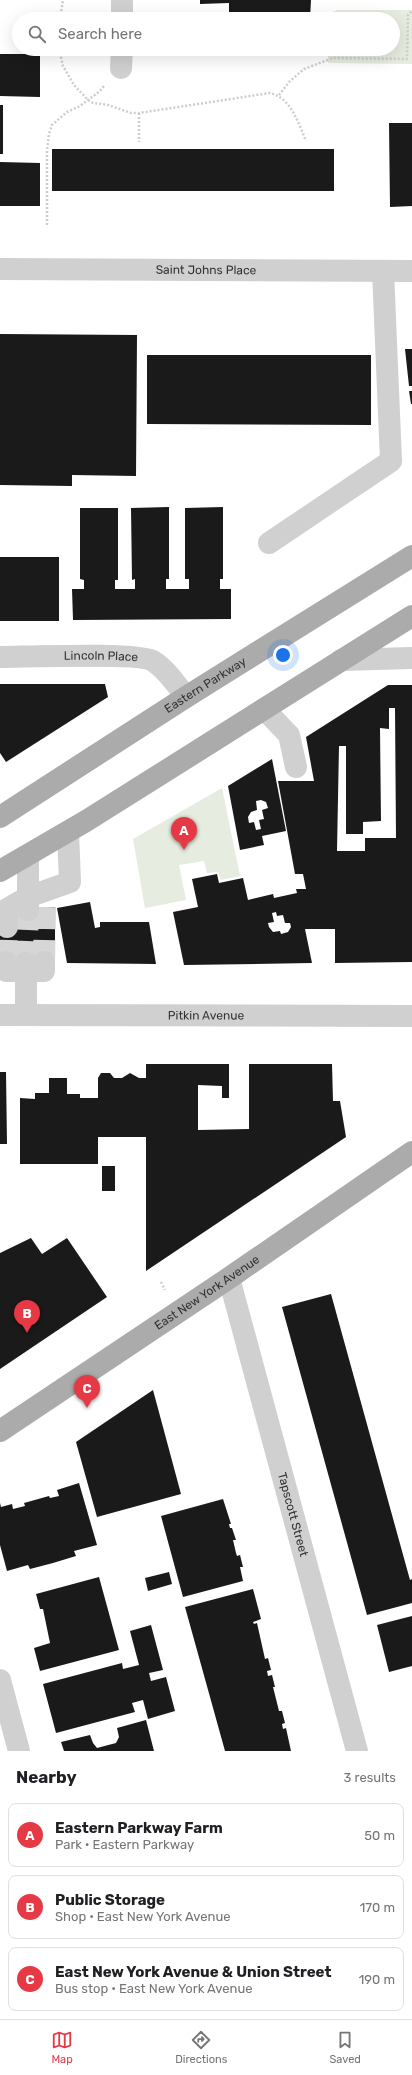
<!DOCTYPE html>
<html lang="en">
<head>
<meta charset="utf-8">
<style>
	:root { --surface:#fff; --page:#f6f6f6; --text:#202124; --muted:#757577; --line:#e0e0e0; --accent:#e63946 }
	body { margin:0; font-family:Rubik,sans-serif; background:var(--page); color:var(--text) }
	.you { position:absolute; left:283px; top:655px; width:14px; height:14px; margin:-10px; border:3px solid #fff; border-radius:50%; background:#1a73e8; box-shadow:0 0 0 6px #1a73e833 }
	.badge { display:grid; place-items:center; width:26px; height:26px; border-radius:50%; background:var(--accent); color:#fff; font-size:13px; font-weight:700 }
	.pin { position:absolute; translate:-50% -33px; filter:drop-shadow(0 1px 2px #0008) }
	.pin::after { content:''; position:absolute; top:21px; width:14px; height:12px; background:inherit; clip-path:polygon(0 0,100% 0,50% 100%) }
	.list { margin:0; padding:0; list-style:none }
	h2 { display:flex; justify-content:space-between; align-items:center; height:52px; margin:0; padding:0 16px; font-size:17px }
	h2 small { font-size:13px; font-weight:400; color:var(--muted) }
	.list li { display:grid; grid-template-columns:26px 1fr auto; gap:12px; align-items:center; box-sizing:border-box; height:64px; margin:0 8px 8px; padding:0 8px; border:1px solid var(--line); border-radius:8px }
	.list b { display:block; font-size:15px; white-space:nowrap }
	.list p { margin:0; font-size:13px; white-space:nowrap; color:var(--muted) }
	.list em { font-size:13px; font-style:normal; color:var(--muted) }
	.icon { flex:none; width:22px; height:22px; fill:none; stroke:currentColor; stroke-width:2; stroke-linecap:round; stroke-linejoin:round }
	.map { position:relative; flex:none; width:412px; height:1751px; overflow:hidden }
	.search { position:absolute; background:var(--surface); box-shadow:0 4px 16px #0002; left:12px; right:12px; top:12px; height:44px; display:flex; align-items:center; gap:10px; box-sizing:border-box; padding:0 14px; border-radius:22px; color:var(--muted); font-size:15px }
	.sheet { height:268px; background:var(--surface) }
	nav { display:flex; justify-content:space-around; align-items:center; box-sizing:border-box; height:56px; border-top:1px solid var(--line); background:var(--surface); font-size:11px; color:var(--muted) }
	nav a { display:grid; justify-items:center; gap:2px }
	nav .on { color:var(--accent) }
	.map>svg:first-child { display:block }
	.green { fill:#e6ecdf }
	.building { fill:#1a1a1a; fill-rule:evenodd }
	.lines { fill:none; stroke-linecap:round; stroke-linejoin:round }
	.minor-tunnel { stroke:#d6d6d6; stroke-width:22; stroke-dasharray:22 11; stroke-linecap:butt }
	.path { stroke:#cdcdcd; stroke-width:2.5; stroke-dasharray:2 2; stroke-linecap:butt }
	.minor { stroke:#d0d0d0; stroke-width:22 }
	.major { stroke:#ababab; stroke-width:22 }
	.labels { text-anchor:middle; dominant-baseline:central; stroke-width:4; stroke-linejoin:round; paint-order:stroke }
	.street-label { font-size:12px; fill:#333; stroke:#fff }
</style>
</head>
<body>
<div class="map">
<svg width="412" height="1751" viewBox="0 0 412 1751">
	<rect width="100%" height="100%" fill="#fff"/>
	<!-- green -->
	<path class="green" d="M 337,10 L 412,10 L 412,64 L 328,63 L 328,49 L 393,49 L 393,19 L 328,19 L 329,14 Z
		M 222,788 L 240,876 L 221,880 L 218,872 L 207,873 L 204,861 L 179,865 L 186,900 L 145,908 L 133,839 Z"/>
	<!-- building -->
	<path class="building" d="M 200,0 L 311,0 L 310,19 L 229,19 L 229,3 L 200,4 Z
		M 162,49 L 185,49 L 185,55 L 162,55 Z
		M 0,54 L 40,54 L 40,97 L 0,96 Z
		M 0,105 L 3,105 L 3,154 L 0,154 Z
		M 389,123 L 412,123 L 412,206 L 390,207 Z
		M 52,149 L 334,149 L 334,191 L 52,191 Z
		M 0,162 L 40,163 L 40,206 L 0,206 Z
		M 0,334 L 137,335 L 136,476 L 72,475 L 72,486 L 0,485 Z
		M 405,349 L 412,349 L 412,386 L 409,386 Z
		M 147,355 L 371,355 L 371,425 L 147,424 Z
		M 409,391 L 412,391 L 412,404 L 411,404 Z
		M 169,507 L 169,579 L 166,579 L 166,589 L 189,589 L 189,579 L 185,579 L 185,508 L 223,507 L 223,579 L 220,579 L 220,589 L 231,589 L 231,619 L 73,620 L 72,589 L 84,589 L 84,580 L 80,579 L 80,508 L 118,508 L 118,580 L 115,580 L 115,589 L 135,589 L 135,579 L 132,580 L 131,508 Z
		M 0,557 L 59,557 L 59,621 L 0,621 Z
		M 0,684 L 105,684 L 108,697 L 6,762 L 0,753 Z
		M 388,685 L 412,685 L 412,962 L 335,963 L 335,929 L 305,929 L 312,963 L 184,965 L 173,912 L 198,907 L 192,879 L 217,874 L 219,883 L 243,878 L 248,900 L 273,894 L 274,898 L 297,893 L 296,889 L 306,889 L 303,874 L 295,874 L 278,781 L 314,781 L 306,737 ZM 389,708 L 395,708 L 396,838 L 365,838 L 365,851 L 337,851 L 339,746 L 346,746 L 346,834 L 363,834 L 363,822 L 381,821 L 380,728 L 389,729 ZM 276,912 L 277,916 L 283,915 L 285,923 L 290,923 L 291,927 L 288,932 L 281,934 L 280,931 L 273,932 L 269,927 L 268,923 L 274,922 L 272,913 Z
		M 272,759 L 286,831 L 262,836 L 264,845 L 240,850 L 228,786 ZM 261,800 L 266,802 L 268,808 L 262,810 L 264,819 L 259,820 L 261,829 L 256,830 L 254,822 L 249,823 L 248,817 L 251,812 L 257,810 L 256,801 Z
		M 90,902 L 95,928 L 100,927 L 100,922 L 149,922 L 156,964 L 67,963 L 57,908 Z
		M 55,907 L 55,962 L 0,962 L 0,933 L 38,908 Z
		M 146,1064 L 229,1064 L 229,1098 L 222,1098 L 222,1086 L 198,1085 L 198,1130 L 249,1129 L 249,1064 L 332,1064 L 333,1101 L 340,1101 L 346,1137 L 146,1271 L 146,1137 L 98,1137 L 98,1164 L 20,1164 L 20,1098 L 35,1099 L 35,1093 L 49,1093 L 49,1078 L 67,1078 L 67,1094 L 80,1094 L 80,1098 L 98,1098 L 98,1078 L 101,1073 L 110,1073 L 114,1078 L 122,1078 L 130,1073 L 139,1078 L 146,1078 Z
		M 0,1072 L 6,1072 L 7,1144 L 0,1144 Z
		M 102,1166 L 115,1166 L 115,1191 L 102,1191 Z
		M 31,1238 L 42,1254 L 67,1238 L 107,1297 L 0,1369 L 0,1253 Z
		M 331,1294 L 410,1580 L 412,1579 L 412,1603 L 367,1615 L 282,1307 Z
		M 153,1390 L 181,1494 L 97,1517 L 76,1442 Z
		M 79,1483 L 97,1545 L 74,1551 L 76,1556 L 53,1563 L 30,1569 L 28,1565 L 7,1571 L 0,1545 L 0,1503 L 1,1507 L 12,1504 L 13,1509 L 25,1506 L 24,1503 L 49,1496 L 50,1498 L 59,1496 L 57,1490 Z
		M 223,1499 L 231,1524 L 229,1524 L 230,1528 L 232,1528 L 236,1540 L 233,1540 L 236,1553 L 237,1556 L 240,1555 L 243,1567 L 240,1567 L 243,1581 L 183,1597 L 161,1516 Z
		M 169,1572 L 172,1584 L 148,1591 L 145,1578 Z
		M 99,1577 L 119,1650 L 40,1671 L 34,1648 L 50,1643 L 43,1609 L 40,1609 L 36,1594 Z
		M 253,1589 L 261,1619 L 253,1622 L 254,1624 L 257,1623 L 265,1659 L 268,1658 L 271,1670 L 267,1671 L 268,1676 L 272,1675 L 275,1687 L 273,1687 L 279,1711 L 282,1711 L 285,1723 L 282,1724 L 283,1729 L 286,1728 L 291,1751 L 225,1751 L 185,1607 Z
		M 412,1616 L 412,1666 L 389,1672 L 377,1625 Z
		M 151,1625 L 163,1670 L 149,1673 L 151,1681 L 166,1677 L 175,1711 L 148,1719 L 143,1700 L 132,1703 L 135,1712 L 56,1733 L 43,1684 L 122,1663 L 123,1669 L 139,1665 L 130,1631 Z
		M 146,1720 L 154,1751 L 64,1751 L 61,1742 L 90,1735 L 93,1743 L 97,1748 L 116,1743 L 119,1737 L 117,1728 Z"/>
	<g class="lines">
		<!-- minor-tunnel -->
		<path class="minor-tunnel" d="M 6,962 L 7,927
			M 44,962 L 45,907
			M 26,963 L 28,914"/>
		<!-- path -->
		<path class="path" d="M 60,19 L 63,0
			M 59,49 L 63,66 L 74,85 L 88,100 L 93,103 L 108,105 L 131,113 L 139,113 L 270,93 C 291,98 298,122 306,141
			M 279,95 L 290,81 L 304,69 L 333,58 L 407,59 L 408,15 L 412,11
			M 139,113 L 139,142
			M 47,225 L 47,151 L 49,134 L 52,125 L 67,112 L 80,106 L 100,91 L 104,86
			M 161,1282 L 165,1290"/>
		<!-- minor -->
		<g class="minor">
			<path d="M 122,19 L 122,0"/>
			<path d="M 121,68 L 122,49"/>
			<path id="s1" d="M 0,269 L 412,271"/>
			<path d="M 269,543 L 391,461 L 383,271"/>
			<path id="s2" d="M 0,657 C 23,657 140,652 153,661 C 166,669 176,684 186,697"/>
			<path d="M 341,660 L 412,658"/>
			<path d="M 264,709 L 289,735 L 296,767"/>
			<path d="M 28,855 L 28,910"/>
			<path d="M 7,927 L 7,909 L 28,897 L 70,882 L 68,832"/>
			<path d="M 6,962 L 6,971 L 44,971 L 44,962"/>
			<path id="s3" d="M 0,1015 L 412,1016"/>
			<path d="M 26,1015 L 26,963"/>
			<path id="s4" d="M 229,1278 L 357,1751"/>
			<path d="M 0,1680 L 19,1751"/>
		</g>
		<!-- major -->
		<g class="major">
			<path id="s5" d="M 0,817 L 186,697 L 412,556"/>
			<path d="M 0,871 L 86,821 L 412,616"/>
			<path id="s6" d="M 0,1431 L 229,1278 L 412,1152"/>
		</g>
	</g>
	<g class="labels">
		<!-- street labels -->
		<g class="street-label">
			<text stroke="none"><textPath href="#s1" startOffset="206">Saint Johns Place</textPath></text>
			<text stroke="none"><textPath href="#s2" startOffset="101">Lincoln Place</textPath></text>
			<text stroke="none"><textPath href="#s5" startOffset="244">Eastern Parkway</textPath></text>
			<text stroke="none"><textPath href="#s3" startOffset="206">Pitkin Avenue</textPath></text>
			<text stroke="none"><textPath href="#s6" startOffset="249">East New York Avenue</textPath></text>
			<text stroke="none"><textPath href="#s4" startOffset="245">Tapscott Street</textPath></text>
		</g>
	</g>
</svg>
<div class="you"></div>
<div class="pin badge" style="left:184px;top:850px">A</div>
<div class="pin badge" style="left:27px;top:1333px">B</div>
<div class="pin badge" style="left:87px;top:1408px">C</div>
<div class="search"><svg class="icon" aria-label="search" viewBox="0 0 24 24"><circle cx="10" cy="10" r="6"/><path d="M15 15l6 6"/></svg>Search here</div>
</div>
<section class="sheet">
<h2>Nearby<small>3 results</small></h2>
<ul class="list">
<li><span class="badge">A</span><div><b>Eastern Parkway Farm</b><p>Park · Eastern Parkway</p></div><em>50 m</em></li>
<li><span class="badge">B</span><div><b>Public Storage</b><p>Shop · East New York Avenue</p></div><em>170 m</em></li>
<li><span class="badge">C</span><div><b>East New York Avenue &amp; Union Street</b><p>Bus stop · East New York Avenue</p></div><em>190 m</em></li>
</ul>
</section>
<nav>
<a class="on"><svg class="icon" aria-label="map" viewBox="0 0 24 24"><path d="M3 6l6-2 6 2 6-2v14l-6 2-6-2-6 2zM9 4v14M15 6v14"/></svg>Map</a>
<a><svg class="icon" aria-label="directions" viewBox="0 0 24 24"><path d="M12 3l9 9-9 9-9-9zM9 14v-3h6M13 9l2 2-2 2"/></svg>Directions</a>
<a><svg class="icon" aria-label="saved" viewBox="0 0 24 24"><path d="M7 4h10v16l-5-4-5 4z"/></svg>Saved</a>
</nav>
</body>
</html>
